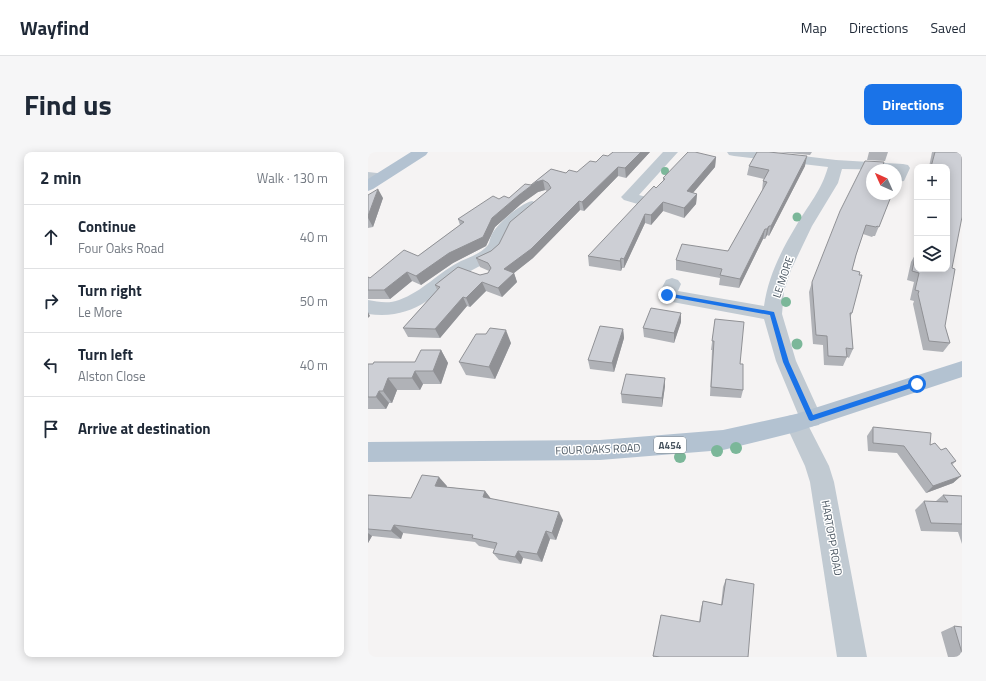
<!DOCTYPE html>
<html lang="en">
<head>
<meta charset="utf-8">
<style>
	:root { --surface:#fff; --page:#f6f6f7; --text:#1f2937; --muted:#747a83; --line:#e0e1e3; --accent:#1a73e8 }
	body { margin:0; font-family:"Titillium Web",sans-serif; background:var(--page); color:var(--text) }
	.controls { position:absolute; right:12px; top:12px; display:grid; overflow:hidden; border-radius:8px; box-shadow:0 2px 10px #0003 }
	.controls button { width:36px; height:36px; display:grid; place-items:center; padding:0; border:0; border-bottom:1px solid var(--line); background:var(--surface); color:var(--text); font:20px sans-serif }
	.compass { position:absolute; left:498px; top:12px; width:36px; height:36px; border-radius:50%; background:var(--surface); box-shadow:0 2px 10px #0003; rotate:315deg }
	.stop { position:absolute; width:12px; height:12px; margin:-9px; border:3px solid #1a73e8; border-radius:50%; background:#fff }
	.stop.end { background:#1a73e8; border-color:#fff; box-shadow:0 1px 4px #0008 }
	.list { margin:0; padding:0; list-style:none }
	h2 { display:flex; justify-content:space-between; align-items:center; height:52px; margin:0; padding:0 16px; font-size:17px }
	h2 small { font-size:13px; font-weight:400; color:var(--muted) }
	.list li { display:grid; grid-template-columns:26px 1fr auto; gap:12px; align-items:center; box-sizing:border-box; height:64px; padding:0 16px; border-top:1px solid var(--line) }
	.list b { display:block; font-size:15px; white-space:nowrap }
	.list p { margin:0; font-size:13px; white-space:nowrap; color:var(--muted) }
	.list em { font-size:13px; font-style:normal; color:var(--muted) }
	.icon { flex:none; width:22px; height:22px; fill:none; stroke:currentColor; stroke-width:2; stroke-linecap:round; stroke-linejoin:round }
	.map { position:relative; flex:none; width:594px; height:505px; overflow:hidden; border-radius:8px }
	header { display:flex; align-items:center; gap:24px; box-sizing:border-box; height:56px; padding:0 20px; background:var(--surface); border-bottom:1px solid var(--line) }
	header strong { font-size:19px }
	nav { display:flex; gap:22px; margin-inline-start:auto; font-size:14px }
	.intro { display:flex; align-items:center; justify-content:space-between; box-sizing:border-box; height:96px; padding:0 24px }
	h1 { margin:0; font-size:28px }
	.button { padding:10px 18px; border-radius:8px; background:var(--accent); color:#fff; font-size:14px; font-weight:700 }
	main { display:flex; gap:24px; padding:0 24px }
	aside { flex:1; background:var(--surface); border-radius:8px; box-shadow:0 2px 10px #0003 }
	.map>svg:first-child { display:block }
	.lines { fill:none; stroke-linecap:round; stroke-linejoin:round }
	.minor { fill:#c1cad2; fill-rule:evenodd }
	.major { fill:#b3c2d1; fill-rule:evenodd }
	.tree { fill:#7bb799 }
	.wall { fill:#b0b2b7 }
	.shaded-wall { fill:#909195 }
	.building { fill:#cdcfd5; stroke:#909195 }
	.route { fill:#1a73e8 }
	.labels { text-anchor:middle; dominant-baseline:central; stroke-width:3; stroke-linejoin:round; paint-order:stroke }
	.shield { fill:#fff; stroke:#808990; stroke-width:1 }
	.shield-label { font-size:10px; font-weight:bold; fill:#4a5661 }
	.street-label { font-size:11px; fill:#4a5661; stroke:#fff }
</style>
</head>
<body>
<header>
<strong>Wayfind</strong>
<nav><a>Map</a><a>Directions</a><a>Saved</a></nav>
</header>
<div class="intro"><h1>Find us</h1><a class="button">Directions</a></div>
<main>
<aside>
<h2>2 min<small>Walk · 130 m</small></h2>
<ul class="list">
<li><svg class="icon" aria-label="ahead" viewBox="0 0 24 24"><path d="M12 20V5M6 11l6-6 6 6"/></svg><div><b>Continue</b><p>Four Oaks Road</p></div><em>40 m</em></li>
<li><svg class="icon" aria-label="right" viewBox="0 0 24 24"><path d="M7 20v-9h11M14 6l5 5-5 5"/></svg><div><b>Turn right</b><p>Le More</p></div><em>50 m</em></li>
<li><svg class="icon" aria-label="left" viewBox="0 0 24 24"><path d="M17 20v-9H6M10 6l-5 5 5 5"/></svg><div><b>Turn left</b><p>Alston Close</p></div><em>40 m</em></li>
<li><svg class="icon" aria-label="arrive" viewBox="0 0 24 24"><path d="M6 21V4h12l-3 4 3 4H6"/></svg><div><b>Arrive at destination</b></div></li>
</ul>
</aside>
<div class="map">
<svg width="594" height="505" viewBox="0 0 594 505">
	<rect width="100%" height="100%" fill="#f5f3f3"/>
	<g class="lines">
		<!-- minor -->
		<path class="minor" d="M 295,0 L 310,0 L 271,43 L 278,45 L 281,48 L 278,51 L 273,53 L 256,48 L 253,45 L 256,42 Z
			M 359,0 L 402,0 L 468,8 L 535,12 L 540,13 L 542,16 L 536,29 L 528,30 L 528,18 L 474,17 L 470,31 L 444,74 L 423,118 L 416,139 L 414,162 L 428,209 L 454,266 L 451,273 L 441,275 L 461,314 L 466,330 L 499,505 L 469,505 L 442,330 L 437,314 L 417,271 L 420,264 L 430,262 L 408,209 L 396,167 L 299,149 L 292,148 L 290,143 L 298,128 L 304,126 L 310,128 L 313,132 L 310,139 L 396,154 C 400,125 413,99 428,74 C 440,53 453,40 460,15 L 366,4 L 361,3 Z
			M 0,20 L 18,22 L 20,25 L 18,28 L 13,29 L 0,28 Z
			M 164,49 L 170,51 L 172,54 C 165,64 153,70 144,78 C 137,85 138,94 131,101 C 122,111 109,114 98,122 C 63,144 46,168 0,162 L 0,148 C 10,150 21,152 31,148 C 54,140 71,120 93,109 C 102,105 114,101 120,93 C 122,90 122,85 124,82 C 130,71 152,52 164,49 Z"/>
		<!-- major -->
		<path class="major" d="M 43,0 L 60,0 L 58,3 L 5,37 L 0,39 L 0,27 Z
			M 594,209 L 594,225 L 428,280 L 355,298 L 232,308 L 0,310 L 0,290 L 232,288 L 355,278 L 428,262 Z"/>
	</g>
	<!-- trees -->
	<g class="tree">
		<circle cx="297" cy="19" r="4"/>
		<circle cx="429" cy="65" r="4.5"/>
		<circle cx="418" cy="150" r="5"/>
		<circle cx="429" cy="192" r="5.5"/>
		<circle cx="368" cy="296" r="6"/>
		<circle cx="349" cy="299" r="6"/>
		<circle cx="312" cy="305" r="6"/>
	</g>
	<!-- wall -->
	<path class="wall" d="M 245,0 L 282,0 L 258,26 L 250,24 L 216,59 L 212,58 L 165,106 L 146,121 L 149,130 L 134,145 L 118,139 L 102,155 L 99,154 L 72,186 L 40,185 L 35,176 L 69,138 L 67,133 L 112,123 L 120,121 L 121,119 L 112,115 L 108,106 L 123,99 L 131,92 L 179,39 L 177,38 L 170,40 L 153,52 L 127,75 L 118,94 L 85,111 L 53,133 L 44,129 L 22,147 L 0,147 L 0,125 L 2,126 L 50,104 L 92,73 L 90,67 L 131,47 L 141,46 L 163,33 L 183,17 L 198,21 L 209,20 L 228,10 L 240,4 Z
		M 409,0 L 444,0 L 442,3 Z
		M 501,0 L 520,0 L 517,9 L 499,8 Z
		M 564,0 L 594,0 L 584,116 L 577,174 L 582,191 L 575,200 L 555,198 L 545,152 L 546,149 L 542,148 L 546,130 L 539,128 L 543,110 L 548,101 L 549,117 L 579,15 L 561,15 Z
		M 348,5 L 347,15 L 325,41 L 329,42 L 328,52 L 316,66 L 295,59 L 283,73 L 277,71 L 256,116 L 254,116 L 253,119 L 221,114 L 220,104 L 295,29 L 295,26 Z
		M 381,14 L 437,14 L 401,84 L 399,83 L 397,87 L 395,87 L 371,136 L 351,133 L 352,126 L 308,118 L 308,108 L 360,99 L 394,39 L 395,29 L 396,27 L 379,23 Z
		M 504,18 L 524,42 L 507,84 L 505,84 L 504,85 L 495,82 L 488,103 L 484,118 L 484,161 L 482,166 L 485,197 L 481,206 L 479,205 L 475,214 L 456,213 L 455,193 L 445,192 L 441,140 L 444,130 Z
		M 0,43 L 15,46 L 5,75 L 0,76 Z
		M 347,167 L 372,212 L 375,238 L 373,246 L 342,244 L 344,198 L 343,198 Z
		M 313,170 L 306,191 L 276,185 L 275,176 Z
		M 255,177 L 256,186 L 246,220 L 222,217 L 220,208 Z
		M 143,191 L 127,227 L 98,223 L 91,210 Z
		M 73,198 L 80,211 L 73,232 L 55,232 L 52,238 L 29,238 L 24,251 L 21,251 L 18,257 L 0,257 L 0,212 L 47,210 Z
		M 297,226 L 297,234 L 294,255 L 254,251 L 253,242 Z
		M 505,275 L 562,293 L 573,298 L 588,309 L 584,313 L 593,324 L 585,331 L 558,341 L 529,301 L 500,299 L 499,284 Z
		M 79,334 L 79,335 L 117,339 L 123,347 L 195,368 L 188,388 L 182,387 L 174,410 L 155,406 L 153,412 L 131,408 L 125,401 L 126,397 L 111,394 L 107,390 L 35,381 L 33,387 L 4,384 L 0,391 L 0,343 L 43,346 Z
		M 575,343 L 594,344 L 594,392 L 590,380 L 553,379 L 547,358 L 556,349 L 568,349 Z
		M 358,427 L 380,505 L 285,505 L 285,504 L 331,470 L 333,456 L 335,449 L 353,453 L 355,435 Z
		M 586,474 L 594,475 L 594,505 L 580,505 L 573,480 Z"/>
	<!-- shaded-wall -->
	<path class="shaded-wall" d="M 273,0 L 282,0 L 258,26 L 257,16 Z
		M 439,4 L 437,14 L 401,84 L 403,74 Z
		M 348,5 L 347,15 L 318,49 L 319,39 Z
		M 250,15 L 250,24 L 216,59 L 214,50 Z
		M 175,28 L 177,38 L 170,40 L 153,52 L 127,75 L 118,94 L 85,111 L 53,133 L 48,124 L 124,66 L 151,43 L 168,30 Z
		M 10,37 L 15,46 L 5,75 L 0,66 L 0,64 Z
		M 329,42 L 328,52 L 316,66 L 316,56 Z
		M 211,49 L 212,58 L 165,106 L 146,121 L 149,130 L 134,145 L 130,136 L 136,117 Z
		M 295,50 L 295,59 L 283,73 L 283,63 Z
		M 277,62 L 277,71 L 256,116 L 256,107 Z
		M 401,74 L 399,83 L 397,87 L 399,77 Z
		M 397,77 L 395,87 L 371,136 L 372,127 Z
		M 253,106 L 254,116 L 253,119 L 252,109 Z
		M 39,120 L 44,129 L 22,147 L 16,138 Z
		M 114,130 L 118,139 L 102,155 L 98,146 Z
		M 95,145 L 99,154 L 72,186 L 67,177 Z
		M 0,160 L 2,164 L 0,166 Z
		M 313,161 L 313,170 L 306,191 L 306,181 Z
		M 255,177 L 256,186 L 246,220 L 244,211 Z
		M 138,178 L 143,191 L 127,227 L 121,215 Z
		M 73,198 L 80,211 L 73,232 L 65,219 Z
		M 47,219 L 55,232 L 52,238 L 44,226 Z
		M 20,226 L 29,238 L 24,251 L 15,239 Z
		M 297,226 L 297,234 L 294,255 L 294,246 Z
		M 11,239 L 21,251 L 18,257 L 8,245 Z
		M 593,324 L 585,331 L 558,341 L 565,334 Z
		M 71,325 L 79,334 L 75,343 L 67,334 Z
		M 117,339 L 124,348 L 115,345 Z
		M 191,360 L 195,368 L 188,388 L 184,381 Z
		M 26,373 L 35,381 L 33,387 L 23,379 Z
		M 178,379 L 182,387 L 174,410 L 169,402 Z
		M 0,381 L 4,384 L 0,391 Z
		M 150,399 L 155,406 L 153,412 L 147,405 Z"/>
	<!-- building -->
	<path class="building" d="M 245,0 L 273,0 L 257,16 L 250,15 L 214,50 L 211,49 L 163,97 L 136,117 L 146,121 L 130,136 L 114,130 L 98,146 L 95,145 L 67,177 L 35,176 L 72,135 L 67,133 L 90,115 L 112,123 L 120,121 L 123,116 L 120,111 L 108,106 L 123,99 L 131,92 L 142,70 L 183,36 L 180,31 L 175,28 L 168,30 L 151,43 L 124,66 L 115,85 L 81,101 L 48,124 L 39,120 L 16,138 L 0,138 L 0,125 L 2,126 L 36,98 L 50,104 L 96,70 L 90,67 L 125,44 L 131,47 L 136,44 L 141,46 L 157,32 L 163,33 L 183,17 L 198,21 L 201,18 L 209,20 L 222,9 L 228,10 L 235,3 L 240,4 Z
		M 320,0 L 327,0 L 348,5 L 319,39 L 329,42 L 316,56 L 295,50 L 283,63 L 277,62 L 256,107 L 253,106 L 252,109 L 220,104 L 286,34 L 288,36 L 297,27 L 295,26 Z
		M 389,0 L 401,0 L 439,4 L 403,74 L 401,74 L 399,77 L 397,77 L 372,127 L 352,123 L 354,117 L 308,108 L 314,92 L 360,99 L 399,30 L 395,29 L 401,18 L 381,14 Z
		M 567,0 L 594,0 L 594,65 L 584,116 L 587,117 L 577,174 L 582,191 L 561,189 L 550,142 L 551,139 L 547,138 L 551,121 L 544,119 L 548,101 L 549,101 L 549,117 L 579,117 L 579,15 L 563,15 Z
		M 497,9 L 516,10 L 513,18 L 504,18 L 504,42 L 524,42 L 511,75 L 509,74 L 508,75 L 498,73 L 488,103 L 484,118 L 492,120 L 491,123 L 494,123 L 484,161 L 482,161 L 485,197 L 478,196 L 479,205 L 460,204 L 459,184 L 448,183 L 444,130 L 472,59 Z
		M 528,26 L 531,26 L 528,33 Z
		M 10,37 L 0,64 L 0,43 Z
		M 283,156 L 313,161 L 306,181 L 275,176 Z
		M 347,167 L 376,170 L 372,212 L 375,212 L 375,238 L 343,235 L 346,189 L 344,189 Z
		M 232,174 L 255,177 L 244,211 L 220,208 Z
		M 122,176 L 138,178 L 121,215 L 91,210 L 108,182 L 118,182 Z
		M 53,198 L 73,198 L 65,219 L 47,219 L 44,226 L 20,226 L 15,239 L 11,239 L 8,245 L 0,245 L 0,212 L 5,212 L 6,210 L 47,210 Z
		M 258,222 L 297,226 L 294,246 L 253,242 Z
		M 505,275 L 563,281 L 562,293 L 567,291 L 573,298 L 578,296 L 588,309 L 583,311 L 593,324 L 565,334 L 536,294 L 505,291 Z
		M 54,323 L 71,325 L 67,334 L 117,339 L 115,345 L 191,360 L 184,381 L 178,379 L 169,402 L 150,399 L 147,405 L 125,401 L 129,391 L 104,386 L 105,383 L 26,373 L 23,379 L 0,377 L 0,343 L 43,346 Z
		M 575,343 L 594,344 L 594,372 L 563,371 L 556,349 L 580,350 Z
		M 358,427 L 386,432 L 380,505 L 292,505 L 285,504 L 293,463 L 332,470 L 335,449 L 354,453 Z
		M 586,474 L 594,475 L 594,501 Z"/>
	<!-- route -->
	<path class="route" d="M 299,141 L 406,160 L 421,210 L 445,263 L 549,229 L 552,232 L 552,233 L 443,269 L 441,268 L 415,210 L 402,163 L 297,144 L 297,142 Z"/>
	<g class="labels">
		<!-- shield labels -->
		<rect class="shield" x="286" y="285" width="32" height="16" rx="3"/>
		<g class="shield-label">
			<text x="302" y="293">A454</text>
		</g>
		<!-- street labels -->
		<g class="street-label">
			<text transform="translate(415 125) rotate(-71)">LE MORE</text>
			<text transform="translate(230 297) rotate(-2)">FOUR OAKS ROAD</text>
			<text transform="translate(464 386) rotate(80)">HARTOPP ROAD</text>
		</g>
	</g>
</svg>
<div class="controls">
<button>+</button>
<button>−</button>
<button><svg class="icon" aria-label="layers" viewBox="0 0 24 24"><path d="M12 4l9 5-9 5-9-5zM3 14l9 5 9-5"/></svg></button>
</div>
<svg class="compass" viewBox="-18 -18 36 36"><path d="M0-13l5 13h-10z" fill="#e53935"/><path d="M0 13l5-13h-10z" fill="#747a83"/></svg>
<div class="stop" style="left:549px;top:232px"></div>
<div class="stop end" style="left:299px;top:143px"></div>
</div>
</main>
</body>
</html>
